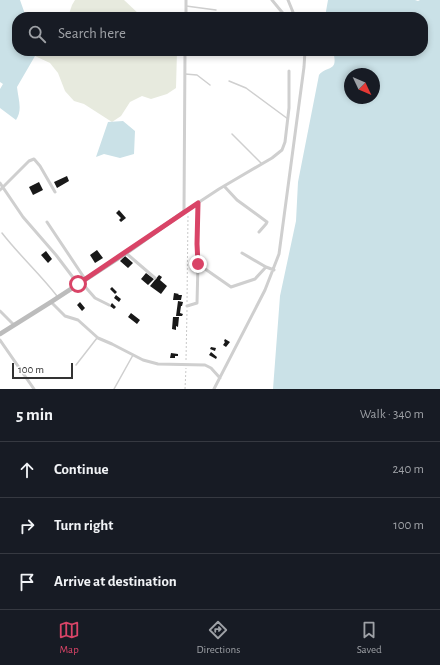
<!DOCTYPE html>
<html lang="en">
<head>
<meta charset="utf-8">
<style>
	:root { --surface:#171b24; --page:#242831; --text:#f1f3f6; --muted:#9ea1a6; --line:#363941; --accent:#d94467 }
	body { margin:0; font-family:"Alegreya Sans",sans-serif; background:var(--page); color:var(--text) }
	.compass { position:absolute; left:344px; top:68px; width:36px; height:36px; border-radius:50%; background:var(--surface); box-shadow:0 2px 6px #0003; rotate:134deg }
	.scale { position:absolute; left:12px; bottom:10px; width:61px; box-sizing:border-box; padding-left:4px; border:2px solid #323232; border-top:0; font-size:11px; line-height:14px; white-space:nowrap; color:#323232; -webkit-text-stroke:3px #fff; paint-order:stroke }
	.stop { position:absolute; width:12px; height:12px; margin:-9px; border:3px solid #d94467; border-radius:50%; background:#fff }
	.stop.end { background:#d94467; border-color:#fff; box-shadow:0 1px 4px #0008 }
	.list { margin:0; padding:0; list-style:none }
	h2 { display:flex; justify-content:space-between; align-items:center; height:52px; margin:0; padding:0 16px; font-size:17px }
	h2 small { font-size:13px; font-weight:400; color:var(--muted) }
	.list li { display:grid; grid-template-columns:26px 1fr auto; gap:12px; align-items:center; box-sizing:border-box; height:56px; padding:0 16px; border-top:1px solid var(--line) }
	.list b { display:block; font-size:15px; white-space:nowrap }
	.list em { font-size:13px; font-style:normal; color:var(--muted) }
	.icon { flex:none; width:22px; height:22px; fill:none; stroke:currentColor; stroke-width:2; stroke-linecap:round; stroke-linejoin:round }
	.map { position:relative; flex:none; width:440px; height:389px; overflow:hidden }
	.search { position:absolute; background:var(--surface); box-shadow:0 2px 6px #0003; left:12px; right:12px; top:12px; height:44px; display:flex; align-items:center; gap:10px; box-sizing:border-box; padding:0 14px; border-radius:16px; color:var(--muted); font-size:15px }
	.sheet { height:220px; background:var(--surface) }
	nav { display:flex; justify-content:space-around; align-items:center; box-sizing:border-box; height:56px; border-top:1px solid var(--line); background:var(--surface); font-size:11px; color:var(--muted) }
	nav a { display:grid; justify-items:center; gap:2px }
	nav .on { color:var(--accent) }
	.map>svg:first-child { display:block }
	.green { fill:#e7eade }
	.water { fill:#cae1e7; fill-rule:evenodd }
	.building { fill:#191919 }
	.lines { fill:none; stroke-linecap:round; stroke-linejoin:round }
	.path { stroke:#c9c9c9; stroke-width:1; stroke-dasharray:2 2; stroke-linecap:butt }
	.lane { stroke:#cfcfcf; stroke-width:1.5 }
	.street { stroke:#cfcfcf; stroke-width:3 }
	.secondary { stroke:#bcbcbc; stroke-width:4.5 }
	.route { stroke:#d94467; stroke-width:5 }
</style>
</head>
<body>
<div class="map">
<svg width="440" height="389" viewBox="0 0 440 389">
	<rect width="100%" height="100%" fill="#fff"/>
	<!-- green -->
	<path class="green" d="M 75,0 L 124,0 L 140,15 L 151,17 L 68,17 L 72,5 Z
		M 36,51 L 177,51 L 176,88 L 167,94 L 151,99 L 142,96 L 130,102 L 121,116 L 112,122 L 84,104 L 74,101 L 65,91 L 58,73 L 50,63 L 35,56 Z"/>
	<!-- water -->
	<path class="water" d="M 0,0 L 20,0 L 26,17 L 17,17 L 17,51 L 36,51 L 35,56 L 17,87 C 18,98 23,110 16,120 L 0,108 L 0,89 L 3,84 L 0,82 Z
		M 328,0 L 415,0 L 418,1 L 420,0 L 440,0 L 440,389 L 273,389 L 280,296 L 296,221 L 298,182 L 319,75 C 327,65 339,73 333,51 L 423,51 L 423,17 L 325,17 ZM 350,74 L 374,74 L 374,98 L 350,98 Z
		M 123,121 L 135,131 L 134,154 L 120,158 L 104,154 L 96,157 L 108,122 Z"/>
	<!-- building -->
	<path class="building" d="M 67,176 L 69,181 L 57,188 L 54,182 Z
		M 39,182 L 43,190 L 33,195 L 29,187 Z
		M 119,210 L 126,218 L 121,222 L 119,220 L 121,218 L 116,213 Z
		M 97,250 L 103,258 L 95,263 L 90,255 Z
		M 46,251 L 52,259 L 48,263 L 41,255 Z
		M 125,256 L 133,263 L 128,268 L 120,261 Z
		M 146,273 L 154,279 L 148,285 L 141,279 Z
		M 159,275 L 162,277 L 160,280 L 167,286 L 161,294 L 150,286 Z
		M 112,287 L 117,292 L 115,294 L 110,289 Z
		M 174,293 L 179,294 L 178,295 L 182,295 L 181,300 L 173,300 Z
		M 116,295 L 121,299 L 119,302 L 114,298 Z
		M 178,301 L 183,302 L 182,306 L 181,306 L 180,313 L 183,314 L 182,316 L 176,316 Z
		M 80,302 L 85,308 L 82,311 L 77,305 Z
		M 112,303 L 116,307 L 114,309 L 110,306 Z
		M 131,313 L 140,320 L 137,324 L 128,317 Z
		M 173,317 L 179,317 L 178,327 L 176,326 L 176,330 L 172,329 Z
		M 225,339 L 230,342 L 226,347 L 223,345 L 225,342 L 224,341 Z
		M 211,347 L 216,348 L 215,351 L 210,349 Z
		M 211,352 L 217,357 L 216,359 L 209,355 Z
		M 171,353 L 178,354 L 178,356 L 175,356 L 175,358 L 170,358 Z"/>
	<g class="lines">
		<!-- path -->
		<path class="path" d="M 187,302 L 188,214
			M 186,360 L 187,310
			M 185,389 L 186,368"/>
		<!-- lane -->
		<path class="lane" d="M 186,6 L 216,10
			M 185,74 L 197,75 L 210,85
			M 229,81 L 246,88 L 288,119
			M 232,134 L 262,164
			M 2,233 C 19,255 40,274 57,296
			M 76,365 L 97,338
			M 114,389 L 133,355"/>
		<!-- street -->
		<path class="street" d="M 272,0 L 286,17
			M 288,0 L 295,17
			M 186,17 L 186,0
			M 0,183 L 23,217 L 56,255 L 78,284
			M 224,186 L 237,200 L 267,222 L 266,224 L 259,232
			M 0,190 L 29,161 L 34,159 L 40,166 L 55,192
			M 198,203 L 197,244 L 198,264 L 231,287 L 255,279 L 266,267
			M 184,212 L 219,189 L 272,158 L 282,150 L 285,142 L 289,108 L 289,71
			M 184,212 L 185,51
			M 47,222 L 85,279
			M 126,253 L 155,278
			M 242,253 L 266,267 L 274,270
			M 81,282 L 95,298 L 109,305
			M 51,302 L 65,316 L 78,320 L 98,338 L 112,344 L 143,360 L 158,364 L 205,365 L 211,368 L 220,378
			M 187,306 L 197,303 L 198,264
			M 0,311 L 14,325
			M 0,340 L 34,389
			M 214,389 L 265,290 L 279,254 L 304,67 L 305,51"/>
		<!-- secondary -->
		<path class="secondary" d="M 0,334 L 51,302 L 126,253 L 184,212"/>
	</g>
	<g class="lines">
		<!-- route -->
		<path class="route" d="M 78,284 L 198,203 L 197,244 L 198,264"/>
	</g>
</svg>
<svg class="compass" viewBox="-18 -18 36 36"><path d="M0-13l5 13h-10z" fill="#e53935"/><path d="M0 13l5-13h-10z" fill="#9ea1a6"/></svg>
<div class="scale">100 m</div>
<div class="stop" style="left:78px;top:284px"></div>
<div class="stop end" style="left:198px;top:264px"></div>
<div class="search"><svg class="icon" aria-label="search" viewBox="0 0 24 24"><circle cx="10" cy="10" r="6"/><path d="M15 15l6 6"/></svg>Search here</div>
</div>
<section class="sheet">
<h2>5 min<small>Walk · 340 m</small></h2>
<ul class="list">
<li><svg class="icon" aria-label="ahead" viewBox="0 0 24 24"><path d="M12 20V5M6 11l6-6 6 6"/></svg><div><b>Continue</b></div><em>240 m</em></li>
<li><svg class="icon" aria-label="right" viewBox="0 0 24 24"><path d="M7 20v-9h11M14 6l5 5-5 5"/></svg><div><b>Turn right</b></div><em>100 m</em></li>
<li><svg class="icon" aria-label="arrive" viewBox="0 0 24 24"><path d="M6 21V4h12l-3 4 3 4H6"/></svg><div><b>Arrive at destination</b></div></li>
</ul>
</section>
<nav>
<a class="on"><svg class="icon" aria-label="map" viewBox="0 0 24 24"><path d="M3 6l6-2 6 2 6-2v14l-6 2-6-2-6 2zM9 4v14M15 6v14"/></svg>Map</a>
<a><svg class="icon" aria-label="directions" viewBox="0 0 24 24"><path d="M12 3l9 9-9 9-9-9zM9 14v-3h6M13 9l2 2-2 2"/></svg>Directions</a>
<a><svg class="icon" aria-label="saved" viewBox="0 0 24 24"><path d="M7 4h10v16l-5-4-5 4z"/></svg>Saved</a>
</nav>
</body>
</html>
